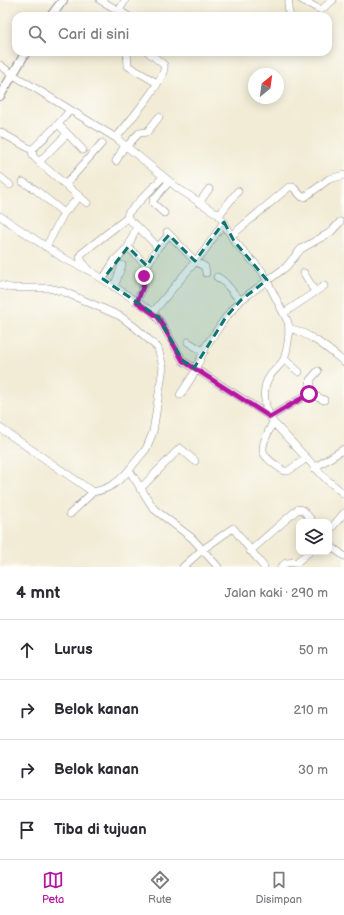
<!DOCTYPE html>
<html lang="id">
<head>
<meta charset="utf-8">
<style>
	:root { --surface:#fff; --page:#f7f7f7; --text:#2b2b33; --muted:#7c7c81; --line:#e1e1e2; --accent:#b5179e }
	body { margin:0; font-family:"Balsamiq Sans",sans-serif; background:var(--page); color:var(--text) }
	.controls { position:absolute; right:12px; bottom:12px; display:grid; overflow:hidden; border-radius:8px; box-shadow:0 2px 10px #0003 }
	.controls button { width:36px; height:36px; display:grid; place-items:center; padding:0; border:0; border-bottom:1px solid var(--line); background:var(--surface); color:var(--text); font:20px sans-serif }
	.compass { position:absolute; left:248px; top:68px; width:36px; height:36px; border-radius:50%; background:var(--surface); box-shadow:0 2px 10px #0003; rotate:29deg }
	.stop { position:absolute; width:12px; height:12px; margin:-9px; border:3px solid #b5179e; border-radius:50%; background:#fff }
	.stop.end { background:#b5179e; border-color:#fff; box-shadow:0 1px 4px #0008 }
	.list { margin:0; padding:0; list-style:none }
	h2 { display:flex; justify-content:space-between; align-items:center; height:52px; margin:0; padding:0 16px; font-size:17px }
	h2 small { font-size:13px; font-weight:400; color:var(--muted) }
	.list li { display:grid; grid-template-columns:26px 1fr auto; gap:12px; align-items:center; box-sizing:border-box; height:60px; padding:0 16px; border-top:1px solid var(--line) }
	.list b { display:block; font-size:15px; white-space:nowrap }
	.list em { font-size:13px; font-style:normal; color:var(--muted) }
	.icon { flex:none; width:22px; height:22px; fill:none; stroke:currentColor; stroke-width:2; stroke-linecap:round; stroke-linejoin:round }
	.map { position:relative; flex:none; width:344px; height:567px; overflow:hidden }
	.search { position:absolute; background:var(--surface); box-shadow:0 2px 10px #0003; left:12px; right:12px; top:12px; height:44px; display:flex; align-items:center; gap:10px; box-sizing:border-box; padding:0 14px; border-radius:12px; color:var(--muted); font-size:15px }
	.sheet { height:292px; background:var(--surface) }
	nav { display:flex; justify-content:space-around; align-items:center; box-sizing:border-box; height:56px; border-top:1px solid var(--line); background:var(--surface); font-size:11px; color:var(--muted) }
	nav a { display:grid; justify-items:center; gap:2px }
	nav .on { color:var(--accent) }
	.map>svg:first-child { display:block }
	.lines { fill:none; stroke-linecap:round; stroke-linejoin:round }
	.minor-casing { stroke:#8a8788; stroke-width:8 }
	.tertiary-casing { stroke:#8a8788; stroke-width:10 }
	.minor { stroke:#fff; stroke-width:7 }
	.tertiary { stroke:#fff; stroke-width:8 }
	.route { stroke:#b5179e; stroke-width:5 }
	.marked { fill:#0f766e; fill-opacity:0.2; stroke:#0f766e; stroke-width:3; stroke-dasharray:8 5; stroke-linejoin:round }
</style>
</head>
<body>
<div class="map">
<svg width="344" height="567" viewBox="0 0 344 567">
	<rect width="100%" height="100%" fill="#fdfcf7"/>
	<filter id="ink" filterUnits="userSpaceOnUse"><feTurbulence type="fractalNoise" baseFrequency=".025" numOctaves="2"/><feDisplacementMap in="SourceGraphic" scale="8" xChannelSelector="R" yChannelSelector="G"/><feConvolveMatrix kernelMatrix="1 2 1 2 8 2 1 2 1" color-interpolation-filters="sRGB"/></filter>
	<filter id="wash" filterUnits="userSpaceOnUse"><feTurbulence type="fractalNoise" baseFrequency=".012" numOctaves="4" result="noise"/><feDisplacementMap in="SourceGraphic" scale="16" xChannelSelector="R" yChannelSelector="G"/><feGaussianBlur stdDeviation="0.9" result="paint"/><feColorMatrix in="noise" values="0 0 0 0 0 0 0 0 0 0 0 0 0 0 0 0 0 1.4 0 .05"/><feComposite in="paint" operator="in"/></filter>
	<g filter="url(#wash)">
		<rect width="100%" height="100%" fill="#f2ecd6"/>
	</g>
	<g filter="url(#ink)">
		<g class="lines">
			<!-- minor casing -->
			<g class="minor-casing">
				<path id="minor" d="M 100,0 L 128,16
					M 289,0 L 288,9 L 290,16
					M 302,0 L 321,10 L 333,0
					M 119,11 L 125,0
					M 127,52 L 128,66 L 157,83
					M 0,65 L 12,74 L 116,138 L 179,189 L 219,215 L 234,241 L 262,271 L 288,322 C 290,333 288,348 284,359 C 281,365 274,370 270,376 C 260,389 265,409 273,422 L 326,479 L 344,494
					M 59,125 L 83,150
					M 0,132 L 32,150 L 33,156 L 39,162 L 87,203
					M 116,138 C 125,126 168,78 164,65 L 148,52
					M 127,146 L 139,133 L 147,132 L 159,117
					M 32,150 C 45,136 59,125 70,110
					M 116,161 L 125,145
					M 39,162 L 67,134
					M 0,177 L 10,185
					M 23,182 L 36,190 L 64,213
					M 66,184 L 102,143
					M 199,203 L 209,189
					M 164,213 L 153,203 L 153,200 L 169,182
					M 219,215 L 238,191
					M 0,216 L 63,258 L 92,272 L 153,312 L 162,324 L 183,361 L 268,415
					M 127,218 L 137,226 L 128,247 L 147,266
					M 137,226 L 158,247
					M 167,232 L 195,261 L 205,267 L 206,273
					M 232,235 L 289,187 L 293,187 L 302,197 L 305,197 L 329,179 L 344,175
					M 46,247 L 64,213 L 80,196
					M 88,270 L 80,258 L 81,254 L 127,218 L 128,213 L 163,177
					M 304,273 L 315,292
					M 217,277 C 228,282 231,293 241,300
					M 103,279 L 115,260 L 128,247
					M 0,285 L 11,288 L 48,288 L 62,291 L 120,316 L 136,328 L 158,348 L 163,367 L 153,432 L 146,449 L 129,470
					M 114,287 L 122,265
					M 137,302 L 144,284 L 144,271 L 158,247 L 169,235
					M 153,312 L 205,250 L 224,222
					M 284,313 L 324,286
					M 289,328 C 311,334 327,348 344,362
					M 188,342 L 204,352
					M 284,359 L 299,372
					M 194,368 L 199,362 L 206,346 L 226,317 L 241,300 L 286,267 L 301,249 L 331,232 L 340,222
					M 180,395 L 197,369
					M 305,396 L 313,395 L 324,400
					M 270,417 L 305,396 L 311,385 L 310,380 L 318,371
					M 273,422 C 259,452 257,452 284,471 L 288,471 L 307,458
					M 0,428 L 93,492 C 109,489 118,483 129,470 L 154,509 L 192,538 L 218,567
					M 314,468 L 344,449
					M 140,489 L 180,448 L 195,461
					M 70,514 L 93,492
					M 329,531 L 344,513
					M 329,545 L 344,556
					M 250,551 L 298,509 L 303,510 L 313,522
					M 183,567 L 202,550 L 233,528 L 264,567
					M 281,567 L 286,563 L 297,562 L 309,552"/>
			</g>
			<!-- tertiary casing -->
			<g class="tertiary-casing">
				<path id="tertiary" d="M 51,16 L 63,0
					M 0,96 L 26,52"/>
			</g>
			<!-- minor -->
			<use href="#minor" class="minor"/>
			<!-- tertiary -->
			<use href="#tertiary" class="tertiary"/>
		</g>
	</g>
	<g class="lines" filter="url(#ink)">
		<!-- route -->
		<path class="route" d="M 144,276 L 144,284 L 137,302 L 158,317 L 183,361 L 270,417 L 309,394"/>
	</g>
	<!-- marked area -->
	<path class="marked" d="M 224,222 L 234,241 L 267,280 L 241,300 L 226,317 L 194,368 L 183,361 L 158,317 L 103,279 L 128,247 L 147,266 L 158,247 L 169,235 L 195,261 Z"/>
</svg>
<div class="controls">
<button><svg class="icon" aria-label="layers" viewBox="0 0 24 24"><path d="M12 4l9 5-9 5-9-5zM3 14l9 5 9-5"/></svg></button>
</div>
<svg class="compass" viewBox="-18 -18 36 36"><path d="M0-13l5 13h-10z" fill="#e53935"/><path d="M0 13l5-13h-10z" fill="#7c7c81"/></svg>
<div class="stop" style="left:309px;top:394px"></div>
<div class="stop end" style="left:144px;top:276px"></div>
<div class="search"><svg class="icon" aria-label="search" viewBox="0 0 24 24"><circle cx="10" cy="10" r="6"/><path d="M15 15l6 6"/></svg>Cari di sini</div>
</div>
<section class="sheet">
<h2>4 mnt<small>Jalan kaki · 290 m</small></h2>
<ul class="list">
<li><svg class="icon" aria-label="ahead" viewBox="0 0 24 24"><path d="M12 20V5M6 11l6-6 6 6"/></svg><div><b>Lurus</b></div><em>50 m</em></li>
<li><svg class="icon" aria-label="right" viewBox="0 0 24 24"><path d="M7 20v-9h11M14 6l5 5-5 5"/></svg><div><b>Belok kanan</b></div><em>210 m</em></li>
<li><svg class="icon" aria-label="right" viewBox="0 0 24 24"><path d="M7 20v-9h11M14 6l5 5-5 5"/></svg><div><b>Belok kanan</b></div><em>30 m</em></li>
<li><svg class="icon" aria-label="arrive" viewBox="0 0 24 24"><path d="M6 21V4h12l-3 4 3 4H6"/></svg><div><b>Tiba di tujuan</b></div></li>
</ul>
</section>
<nav>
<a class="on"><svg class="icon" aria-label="map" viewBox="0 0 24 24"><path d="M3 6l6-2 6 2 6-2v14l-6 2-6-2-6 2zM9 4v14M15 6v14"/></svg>Peta</a>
<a><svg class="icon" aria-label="directions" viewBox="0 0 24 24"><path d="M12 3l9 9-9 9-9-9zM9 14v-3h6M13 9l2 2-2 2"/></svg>Rute</a>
<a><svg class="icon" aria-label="saved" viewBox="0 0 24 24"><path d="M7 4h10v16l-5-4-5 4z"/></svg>Disimpan</a>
</nav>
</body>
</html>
